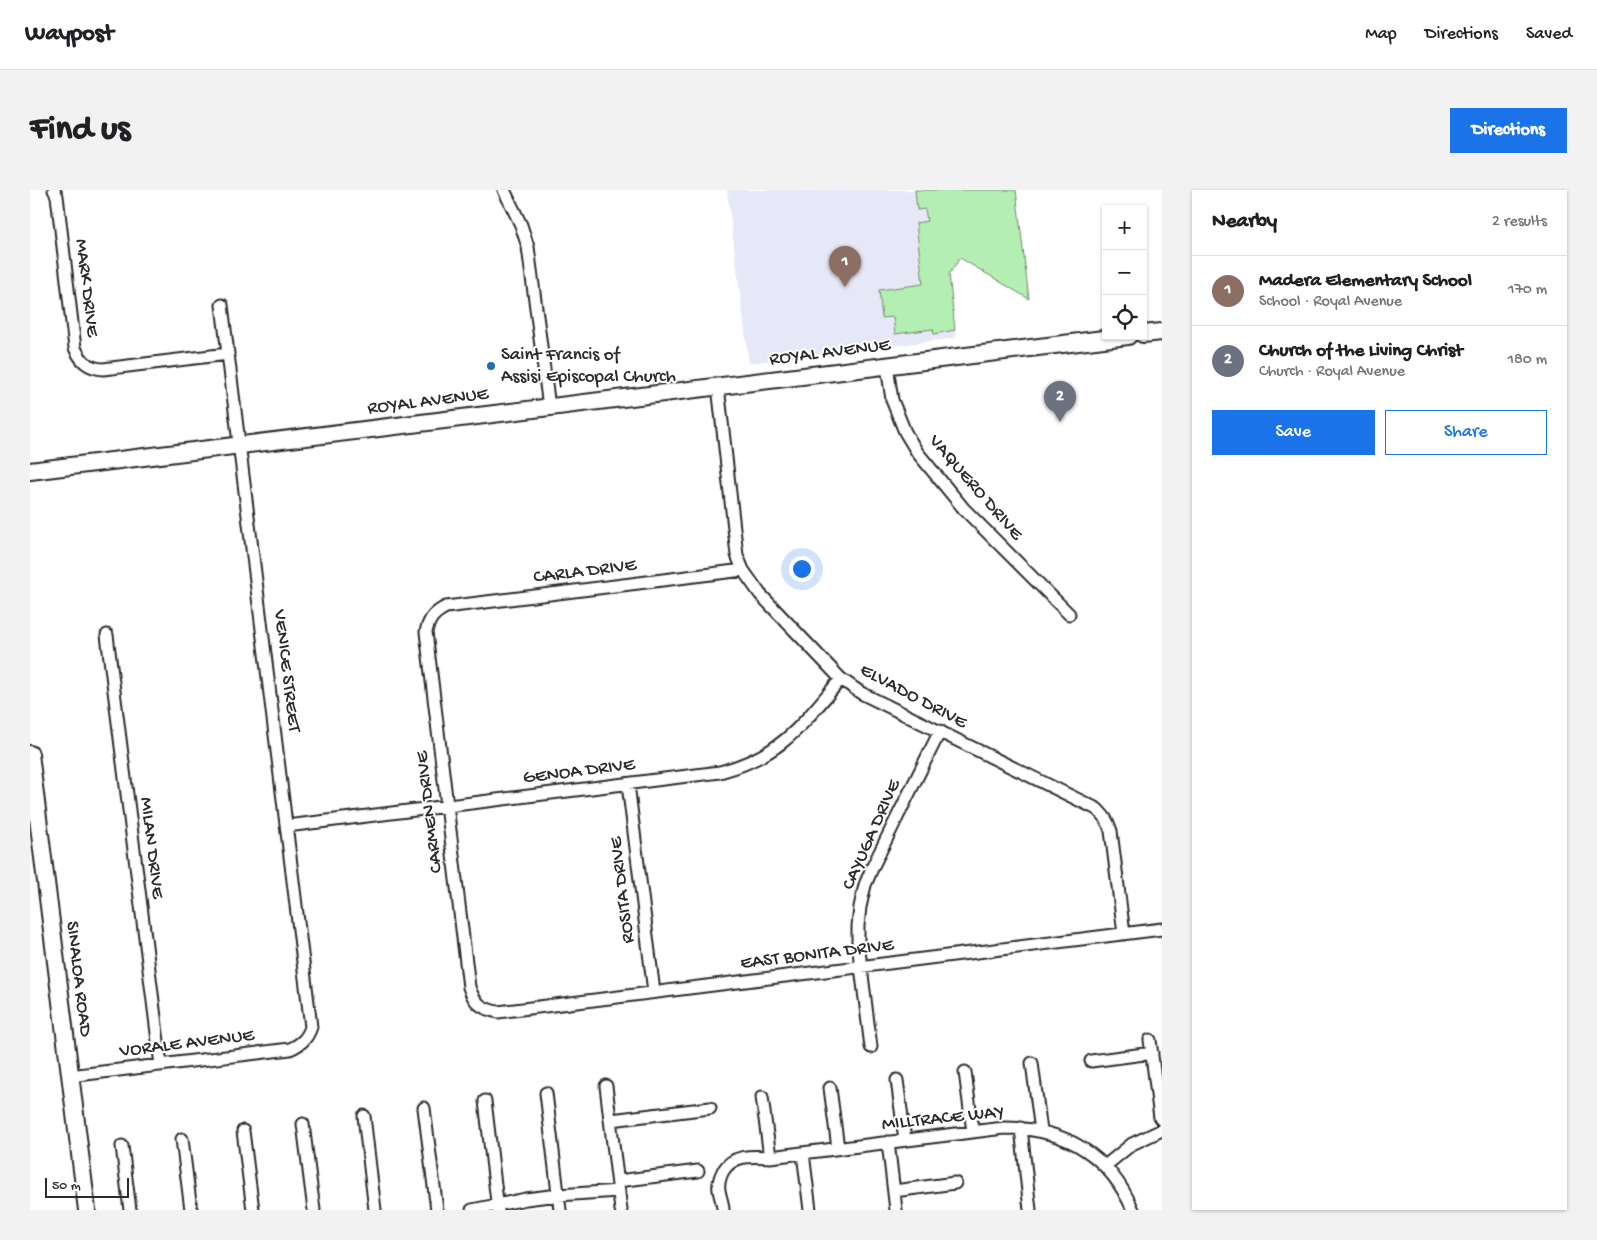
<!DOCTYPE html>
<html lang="en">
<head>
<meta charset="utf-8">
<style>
	:root { --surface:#fff; --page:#f2f2f2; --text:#202124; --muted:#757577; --line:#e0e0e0; --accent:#1a73e8 }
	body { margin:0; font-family:"Gochi Hand",sans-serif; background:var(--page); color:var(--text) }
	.controls { position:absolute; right:15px; top:15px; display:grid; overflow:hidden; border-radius:0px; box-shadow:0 1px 4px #0004 }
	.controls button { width:45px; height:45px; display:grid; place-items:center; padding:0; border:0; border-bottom:1px solid var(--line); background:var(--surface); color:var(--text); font:25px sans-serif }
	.scale { position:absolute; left:15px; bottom:12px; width:84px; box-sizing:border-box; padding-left:5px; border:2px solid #2b2b2b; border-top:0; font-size:14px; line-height:18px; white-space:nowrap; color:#2b2b2b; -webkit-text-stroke:4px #fff; paint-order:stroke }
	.you { position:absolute; left:771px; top:378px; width:18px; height:18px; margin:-12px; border:4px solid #fff; border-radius:50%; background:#1a73e8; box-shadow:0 0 0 8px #1a73e833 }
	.badge { display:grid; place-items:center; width:32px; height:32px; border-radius:50%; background:var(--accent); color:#fff; font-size:16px; font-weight:700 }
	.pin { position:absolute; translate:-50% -41px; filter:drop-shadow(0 1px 2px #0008) }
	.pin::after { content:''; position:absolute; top:26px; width:18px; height:15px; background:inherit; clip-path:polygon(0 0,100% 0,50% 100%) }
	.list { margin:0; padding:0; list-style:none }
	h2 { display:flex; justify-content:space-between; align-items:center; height:65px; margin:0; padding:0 20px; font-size:21px }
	h2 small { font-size:16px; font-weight:400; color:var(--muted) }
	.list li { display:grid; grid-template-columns:32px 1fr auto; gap:15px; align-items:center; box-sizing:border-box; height:70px; padding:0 20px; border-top:1px solid var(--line) }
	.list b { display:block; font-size:19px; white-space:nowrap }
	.list p { margin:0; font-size:16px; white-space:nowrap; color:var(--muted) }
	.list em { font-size:16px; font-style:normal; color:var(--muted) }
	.actions { display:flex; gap:10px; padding:15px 20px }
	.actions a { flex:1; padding:11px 0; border:1px solid var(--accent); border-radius:0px; text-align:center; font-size:18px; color:var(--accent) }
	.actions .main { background:var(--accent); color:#fff }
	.icon { flex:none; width:28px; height:28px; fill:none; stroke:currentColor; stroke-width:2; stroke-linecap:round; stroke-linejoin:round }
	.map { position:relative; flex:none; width:1132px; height:1020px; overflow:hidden; border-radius:0px }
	header { display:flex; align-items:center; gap:30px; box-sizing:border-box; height:70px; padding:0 25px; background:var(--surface); border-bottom:1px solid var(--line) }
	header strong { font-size:24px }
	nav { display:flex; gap:28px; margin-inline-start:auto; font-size:18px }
	.intro { display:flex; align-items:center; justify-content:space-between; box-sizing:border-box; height:120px; padding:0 30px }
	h1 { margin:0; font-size:35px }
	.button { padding:12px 22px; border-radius:0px; background:var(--accent); color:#fff; font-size:18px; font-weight:700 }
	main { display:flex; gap:30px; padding:0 30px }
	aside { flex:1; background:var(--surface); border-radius:0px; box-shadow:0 1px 4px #0004 }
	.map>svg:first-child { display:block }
	.built { fill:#e6e8f7 }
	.green { fill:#b5eeb2; stroke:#708c6e }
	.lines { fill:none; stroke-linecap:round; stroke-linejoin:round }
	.street-casing { stroke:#2b2b2b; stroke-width:15 }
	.secondary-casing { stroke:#2b2b2b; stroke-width:20 }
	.street { stroke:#fff; stroke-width:11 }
	.secondary { stroke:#fff; stroke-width:16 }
	.poi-dot { fill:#1f6fb2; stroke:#fff; stroke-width:2 }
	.labels { text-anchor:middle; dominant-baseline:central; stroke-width:4; stroke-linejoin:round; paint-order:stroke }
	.street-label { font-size:19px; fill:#2b2b2b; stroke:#fff }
	.poi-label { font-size:19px; fill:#2b2b2b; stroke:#fff; text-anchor:start }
</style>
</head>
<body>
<header>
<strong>Waypost</strong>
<nav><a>Map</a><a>Directions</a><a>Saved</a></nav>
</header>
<div class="intro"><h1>Find us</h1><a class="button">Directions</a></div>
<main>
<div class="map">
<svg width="1132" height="1020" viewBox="0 0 1132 1020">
	<rect width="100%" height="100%" fill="#fff"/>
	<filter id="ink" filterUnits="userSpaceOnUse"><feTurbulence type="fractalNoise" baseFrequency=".02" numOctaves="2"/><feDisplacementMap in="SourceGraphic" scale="10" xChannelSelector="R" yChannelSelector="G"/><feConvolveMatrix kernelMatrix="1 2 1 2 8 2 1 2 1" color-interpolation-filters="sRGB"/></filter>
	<g filter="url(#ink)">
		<!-- built -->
		<path class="built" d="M 697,0 L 986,0 L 999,109 L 930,68 L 919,84 L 926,148 L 719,173 Z"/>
		<!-- green -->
		<path class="green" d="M 885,0 L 986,0 L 999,109 L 930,68 L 919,84 L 925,140 L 904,144 L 903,139 L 865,144 L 863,127 L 852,128 L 849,100 L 893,94 L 886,33 L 897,31 L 895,19 L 887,20 Z"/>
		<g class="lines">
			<!-- street casing -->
			<g class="street-casing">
				<path id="street" d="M 24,0 L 27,6 L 45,158 C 51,171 58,178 73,179 L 198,164
					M 474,0 L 491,35 L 498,57 L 519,217
					M 857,176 L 862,210 L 875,242 L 887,262 L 934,319 L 1039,424
					M 688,196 L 707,365 L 713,380 L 730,404 L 811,489 L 831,503 L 1067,619 C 1074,626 1078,631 1081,641 L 1094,744
					M 713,380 L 416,417 C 404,423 399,429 396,442 L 439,797 C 444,813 452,819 468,822 L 1132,739
					M 77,445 L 131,875
					M 598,594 L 624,802
					M 257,636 L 690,582 C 753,565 771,535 811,489
					M 1120,850 L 1130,928 L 1132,930
					M 841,857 L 828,753 L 828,736 L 830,717 L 835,695 L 843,676 L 910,541
					M 1061,871 L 1122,863
					M 1002,873 L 1011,941
					M 935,882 L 943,942
					M 40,886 L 260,859 C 271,854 277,849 281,837 L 192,115
					M 867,890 L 875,950
					M 576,896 L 591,1020
					M 800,898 L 808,958
					M 516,903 L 530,1020
					M 732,907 L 740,967
					M 455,911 L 468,1020
					M 394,918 L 407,1020
					M 334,926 L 345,1020
					M 581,930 L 680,918
					M 273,934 L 284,1020
					M 991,938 L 1000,1020
					M 213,941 L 223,1020
					M 152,949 L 161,1020
					M 858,952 L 866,1020
					M 92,956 L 100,1020
					M 773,963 L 780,1020
					M 1075,976 L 1102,954 L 1132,940
					M 588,991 L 668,981
					M 864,1001 L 925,993
					M 442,1020 L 496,1009 L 528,1005 L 589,1001
					M 693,1020 C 693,1013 690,1007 689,1000 C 688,994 690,987 693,981 C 704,964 722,966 740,967 L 974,938 C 1034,938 1079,964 1103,1020"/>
			</g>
			<!-- secondary casing -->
			<g class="secondary-casing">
				<path id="secondary" d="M 1113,144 L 1132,142
					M 0,281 L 1098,146
					M 0,564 L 57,1020"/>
			</g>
			<!-- street -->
			<use href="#street" class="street"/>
			<!-- secondary -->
			<use href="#secondary" class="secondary"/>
		</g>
	</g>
	<!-- markers -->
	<circle class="poi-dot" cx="461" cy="176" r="5"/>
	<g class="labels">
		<!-- street labels -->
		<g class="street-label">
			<text transform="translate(56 98) rotate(83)">MARK DRIVE</text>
			<text transform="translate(800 163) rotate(-7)">ROYAL AVENUE</text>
			<text transform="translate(398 212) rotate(-7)">ROYAL AVENUE</text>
			<text transform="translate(945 298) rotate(49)">VAQUERO DRIVE</text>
			<text transform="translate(555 382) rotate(-7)">CARLA DRIVE</text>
			<text transform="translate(256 481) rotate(83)">VENICE STREET</text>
			<text transform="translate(883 507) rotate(28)">ELVADO DRIVE</text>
			<text transform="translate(549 582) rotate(-7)">GENOA DRIVE</text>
			<text transform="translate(400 622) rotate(-97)">CARMEN DRIVE</text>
			<text transform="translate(842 645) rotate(-66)">CAYUGA DRIVE</text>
			<text transform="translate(121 658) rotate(83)">MILAN DRIVE</text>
			<text transform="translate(593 700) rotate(-97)">ROSITA DRIVE</text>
			<text transform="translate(787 765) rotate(-7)">EAST BONITA DRIVE</text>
			<text transform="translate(48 789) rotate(83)">SINALOA ROAD</text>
			<text transform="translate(157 854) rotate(-7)">VORALE AVENUE</text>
			<text transform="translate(913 929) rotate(-6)">MILLTRACE WAY</text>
		</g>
		<!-- poi labels -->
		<g class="poi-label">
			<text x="471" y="165">Saint Francis of<tspan x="471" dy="22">Assisi Episcopal Church</tspan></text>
		</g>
	</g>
</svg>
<div class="controls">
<button>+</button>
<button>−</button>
<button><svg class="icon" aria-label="locate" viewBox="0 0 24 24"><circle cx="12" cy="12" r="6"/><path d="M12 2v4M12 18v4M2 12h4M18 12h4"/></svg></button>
</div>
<div class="scale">50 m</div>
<div class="you"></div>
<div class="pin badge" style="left:815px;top:97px;background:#8d6e63">1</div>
<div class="pin badge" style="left:1030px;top:232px;background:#6b7280">2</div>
</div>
<aside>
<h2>Nearby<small>2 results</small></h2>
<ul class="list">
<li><span class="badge" style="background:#8d6e63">1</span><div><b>Madera Elementary School</b><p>School · Royal Avenue</p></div><em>170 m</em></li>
<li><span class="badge" style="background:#6b7280">2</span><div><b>Church of the Living Christ</b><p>Church · Royal Avenue</p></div><em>180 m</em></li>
</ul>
<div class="actions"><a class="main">Save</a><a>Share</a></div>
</aside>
</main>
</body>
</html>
